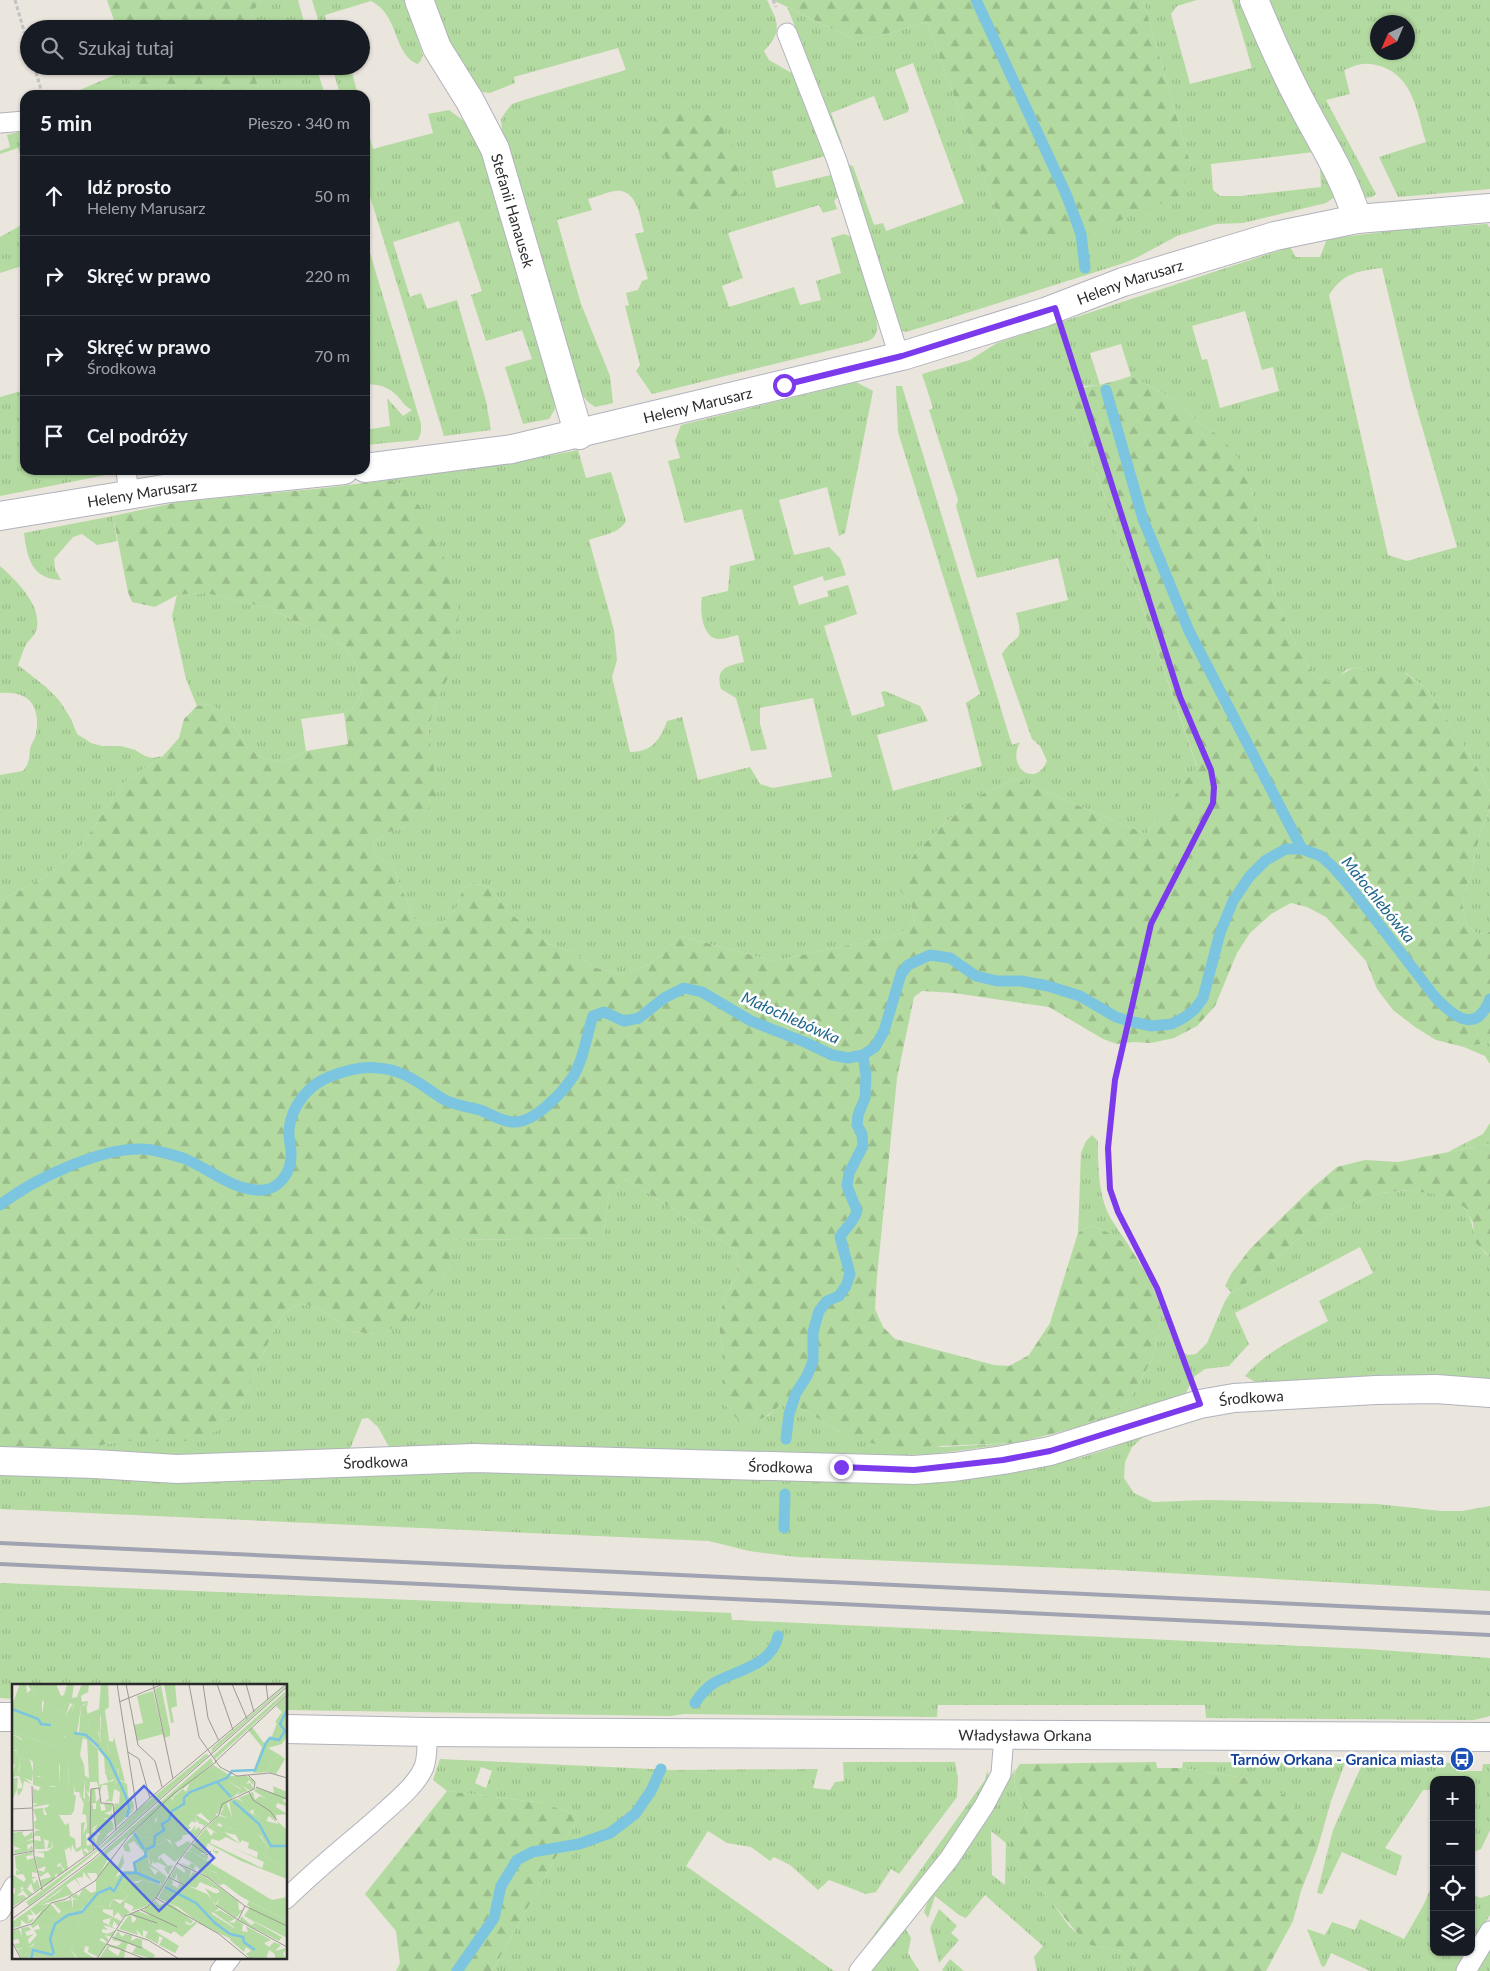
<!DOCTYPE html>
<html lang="pl">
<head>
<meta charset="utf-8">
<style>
	:root { --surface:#171b24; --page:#20242c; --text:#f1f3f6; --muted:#9ea1a6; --line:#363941 }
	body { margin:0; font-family:Lato,sans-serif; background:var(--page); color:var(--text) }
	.controls { position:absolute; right:15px; bottom:15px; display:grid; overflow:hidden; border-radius:10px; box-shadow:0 1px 4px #0004 }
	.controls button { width:45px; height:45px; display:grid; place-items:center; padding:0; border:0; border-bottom:1px solid var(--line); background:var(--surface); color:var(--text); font:25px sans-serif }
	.compass { position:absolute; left:1370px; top:15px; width:45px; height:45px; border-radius:50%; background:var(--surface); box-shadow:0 1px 4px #0004; rotate:224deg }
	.stop { position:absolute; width:15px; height:15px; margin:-11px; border:4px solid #7c3aed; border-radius:50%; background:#fff }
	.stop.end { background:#7c3aed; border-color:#fff; box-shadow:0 1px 5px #0008 }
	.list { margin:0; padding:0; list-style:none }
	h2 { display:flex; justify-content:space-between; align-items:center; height:65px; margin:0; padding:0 20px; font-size:21px }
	h2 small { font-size:16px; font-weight:400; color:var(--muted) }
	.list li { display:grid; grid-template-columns:32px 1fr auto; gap:15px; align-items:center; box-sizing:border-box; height:80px; padding:0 20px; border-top:1px solid var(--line) }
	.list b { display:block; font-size:19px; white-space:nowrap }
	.list p { margin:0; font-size:16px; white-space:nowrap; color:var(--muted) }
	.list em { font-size:16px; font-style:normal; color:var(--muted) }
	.icon { flex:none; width:28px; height:28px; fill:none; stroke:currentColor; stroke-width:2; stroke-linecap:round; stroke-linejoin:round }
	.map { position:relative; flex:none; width:1490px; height:1971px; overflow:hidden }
	.search { position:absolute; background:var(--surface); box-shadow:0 1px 4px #0004; left:20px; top:20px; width:350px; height:55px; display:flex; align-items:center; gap:12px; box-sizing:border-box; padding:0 18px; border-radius:28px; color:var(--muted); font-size:19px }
	.panel { position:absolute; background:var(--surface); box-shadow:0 1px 4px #0004; left:20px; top:90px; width:350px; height:385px; border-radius:15px }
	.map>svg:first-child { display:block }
	.grass { fill:url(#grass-tufts); fill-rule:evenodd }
	.forest { fill:url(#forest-firs) }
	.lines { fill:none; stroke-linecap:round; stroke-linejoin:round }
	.stream { stroke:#7cc5e0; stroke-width:11 }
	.service-casing { stroke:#b1b3bc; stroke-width:21 }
	.minor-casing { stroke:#b1b3bc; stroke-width:30 }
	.tertiary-casing { stroke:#b1b3bc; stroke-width:30 }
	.path { stroke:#c3c3c3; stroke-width:3; stroke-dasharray:4 2.5; stroke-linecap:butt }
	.service { stroke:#fff; stroke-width:19 }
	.minor { stroke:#fff; stroke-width:28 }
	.tertiary { stroke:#fff; stroke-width:28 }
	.rail { stroke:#a1a3b2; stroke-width:4 }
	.route { stroke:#7c3aed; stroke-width:6 }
	.labels { text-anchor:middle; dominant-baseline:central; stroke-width:5; stroke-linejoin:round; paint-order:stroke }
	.street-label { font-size:15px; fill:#2a2a2a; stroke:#fff }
	.transit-label { font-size:15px; font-weight:bold; fill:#164399; stroke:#fff; text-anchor:end }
	.water-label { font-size:16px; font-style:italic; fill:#1d648a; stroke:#fff }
	.inset-river { fill:none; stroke:#7cc5e0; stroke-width:2.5 }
	.inset-road { fill:none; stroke:#9d9a95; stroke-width:1 }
	.view { fill:#506ae4; fill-opacity:0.15; stroke:#506ae4; stroke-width:2.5 }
	.inset-edge { fill:none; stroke:#2a2a2a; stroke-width:2.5 }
</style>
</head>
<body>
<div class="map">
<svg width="1490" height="1971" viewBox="0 0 1490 1971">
	<defs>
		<pattern id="grass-tufts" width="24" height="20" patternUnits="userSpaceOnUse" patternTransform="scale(1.25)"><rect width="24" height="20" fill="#b3daa0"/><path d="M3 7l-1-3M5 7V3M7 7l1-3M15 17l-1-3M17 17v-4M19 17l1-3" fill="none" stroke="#9abb8a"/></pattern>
		<pattern id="forest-firs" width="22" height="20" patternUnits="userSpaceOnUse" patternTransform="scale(1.25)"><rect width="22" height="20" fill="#b3daa0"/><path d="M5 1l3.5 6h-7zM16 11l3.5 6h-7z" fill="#9abb8a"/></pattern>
	</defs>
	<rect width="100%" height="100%" fill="#eae5dd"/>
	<!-- grass -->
	<path class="grass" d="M 262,0 L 298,0 L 306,29 L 247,29 L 253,11 Z
		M 312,0 L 405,0 L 423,55 L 420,62 L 417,64 C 392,52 400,16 371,1 L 325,15 L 328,29 L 321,29 Z
		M 430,0 L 767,0 C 778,22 783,31 764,51 L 769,60 L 795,75 L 825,156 L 772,171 L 776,188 L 831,175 L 838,197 L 834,201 L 837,209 L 823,213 L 819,205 L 728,233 L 743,278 L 722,286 L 729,307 L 794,287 L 800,305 L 821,300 L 816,281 L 841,273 L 831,238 L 844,234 L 854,238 C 859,257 882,317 876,333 C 875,337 872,339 868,341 L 652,394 L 636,371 L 640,365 L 625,306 L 629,305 L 626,293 L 638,290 L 642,281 L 648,279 L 635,234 L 644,232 C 640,217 637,188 615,191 C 606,192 597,197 588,199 L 592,210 L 557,220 L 581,304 L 610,376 L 613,403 L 595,407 L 588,402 L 579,391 L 512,170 L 502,130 L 501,119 L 507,110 L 512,104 L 527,99 L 626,70 L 618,48 L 514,77 L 515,83 L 490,93 L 483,92 L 477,87 L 450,48 Z
		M 1143,0 L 1197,0 L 1177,6 L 1171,14 L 1190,84 L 1252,68 L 1232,0 L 1240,0 L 1335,193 L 1333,198 L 1326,203 L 1243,223 L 1216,224 L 1177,236 L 1136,258 L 1124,263 L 916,329 L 905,332 L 901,330 L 849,171 L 849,165 L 853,166 L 874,225 L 883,223 L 886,231 L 964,203 L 913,63 L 895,70 L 909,108 L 908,112 L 884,121 L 874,96 L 831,113 L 842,143 L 836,138 L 802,43 L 787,7 L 859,42 L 927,22 L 1004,233 L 1191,166 ZM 1314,152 L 1320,167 L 1321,187 L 1240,196 L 1220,196 L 1213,190 L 1211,164 Z
		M 1263,0 L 1490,0 L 1490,189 L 1398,197 L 1379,157 L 1426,142 C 1417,113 1414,79 1383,67 C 1377,65 1369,63 1363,64 C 1357,64 1350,68 1344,70 L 1350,94 L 1326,100 L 1376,194 L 1372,197 L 1363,198 ZM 1378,22 L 1408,22 L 1408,52 L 1378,52 Z
		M 254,66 L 316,66 L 325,95 L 259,95 Z
		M 332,66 L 339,66 L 340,72 L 351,69 L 358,95 L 340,95 Z
		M 131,68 L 129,95 L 68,95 Z
		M 449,110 L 472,127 L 479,136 L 553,387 L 555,409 L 549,419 L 523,424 L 505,367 L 532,359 L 522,330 L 486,341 L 471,295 L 482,291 L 459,221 L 393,242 L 410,297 L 421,293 L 427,309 L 457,300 L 486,401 L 491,430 L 444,436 L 365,180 L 365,120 L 373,149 L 433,133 L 428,114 Z
		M 19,132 L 25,134 L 25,169 L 18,148 L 0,154 L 0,151 L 10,147 L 7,135 Z
		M 25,221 L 25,265 L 0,273 L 0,237 L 18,227 Z
		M 1487,224 L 1490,228 L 1490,791 L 1473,760 L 1428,690 L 1406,673 L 1388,677 L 1372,674 L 1356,667 L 1346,670 L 1337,679 L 1327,682 L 1314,675 L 1300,654 L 1276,599 L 1259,531 L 1251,486 L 1215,433 L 1198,422 L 1172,398 L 1131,376 L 1121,344 L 1090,353 L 1100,385 L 1084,386 L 1071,399 L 1197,767 L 1146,834 L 1015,779 L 976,797 L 946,822 L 916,852 L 900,891 L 911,904 L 915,920 C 905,933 896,937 881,938 L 774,961 L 680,936 L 649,965 L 619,974 L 593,967 L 573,952 L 549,944 L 507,911 L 491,888 L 474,883 L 463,889 L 456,909 L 443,922 L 427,925 L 414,919 L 393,867 L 379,858 L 373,850 L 374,841 L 389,832 L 411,825 L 431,752 L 428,729 L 437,701 L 403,485 L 389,480 L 505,464 L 578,450 L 586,478 L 611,472 L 626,521 C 619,534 601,535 589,540 L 614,630 L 617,660 L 612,677 L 630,752 C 652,752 660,740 667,721 L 682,717 L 698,780 L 750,767 L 760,784 L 773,788 L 832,777 L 813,698 L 760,708 L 760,724 L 767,749 L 751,751 L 736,698 L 721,689 C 715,668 727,666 744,662 L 738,635 C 731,636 722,641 714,638 C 701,632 700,608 702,597 L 728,591 L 730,566 L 755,560 L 742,509 L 685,523 L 668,461 L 680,458 L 675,441 L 681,425 L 856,382 L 873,391 L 845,533 L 839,536 L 827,487 L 779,500 L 794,555 L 829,547 L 840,558 L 846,575 L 824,581 L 823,576 L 793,586 L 799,605 L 829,596 L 827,591 L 848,585 L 857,614 L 824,626 L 852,716 L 885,706 L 881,692 L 885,691 L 920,706 L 928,721 L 877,735 L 893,791 L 982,766 L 966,703 L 980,694 L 898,432 L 896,386 L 902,386 L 1004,719 L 1012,745 L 1020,742 C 1006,767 1035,789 1047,761 L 1040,746 L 1032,739 L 1002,654 C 1016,632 1025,645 1016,613 L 1068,600 L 1058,558 L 977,578 L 956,506 L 958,500 L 929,410 L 933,408 L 922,374 L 970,360 L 997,343 L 1290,247 L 1296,257 L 1320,257 L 1327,239 L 1398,230 ZM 1382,268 L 1411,389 L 1457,547 L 1407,561 L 1388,555 L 1329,295 C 1343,273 1358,271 1382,268 ZM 1245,311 L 1262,370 L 1273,367 L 1279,391 L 1220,408 L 1207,359 L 1202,360 L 1192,326 Z
		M 365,236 L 421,424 L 421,432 L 418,440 L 365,445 L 365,430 L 390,426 L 387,398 L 403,416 L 412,410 C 406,407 404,404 400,399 C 391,388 379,383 365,385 Z
		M 25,390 L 25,470 L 116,470 L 116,473 L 0,496 L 0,397 Z
		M 113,516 L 117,541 L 97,545 L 82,534 L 73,537 L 54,559 L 55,569 L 61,580 C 31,579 27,557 24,533 Z
		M 0,566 C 16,580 44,607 36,631 C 35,635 30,639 27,643 C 23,650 21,657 18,665 L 46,687 L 59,700 L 71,719 L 77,734 L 91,743 L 102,746 L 121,746 L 135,750 L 145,756 L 152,758 L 163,756 L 123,783 L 82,845 L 42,879 L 0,901 L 0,775 L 23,771 C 30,763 29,758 30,749 C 31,744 35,739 36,734 C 41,706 29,690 0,693 Z
		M 206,593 L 269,608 L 345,646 L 356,665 L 362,692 L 352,709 L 344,713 L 301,719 L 306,751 L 281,762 L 265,759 L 247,747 L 229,717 L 210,704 L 197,706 L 186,679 L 172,616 L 177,595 Z
		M 1490,810 L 1490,932 L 1478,934 L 1467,925 L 1462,903 L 1472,870 L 1480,833 Z
		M 1490,1042 L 1490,1064 L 1485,1056 L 1464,1047 Z
		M 1490,1123 L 1490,1144 L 1448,1152 L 1483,1134 Z
		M 1092,1135 L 1098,1141 C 1098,1166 1098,1194 1110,1217 C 1116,1227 1123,1237 1129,1246 L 1109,1233 L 1091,1225 L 1078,1233 L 1081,1153 L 1086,1141 Z
		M 626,1179 L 737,1250 L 739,1272 L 725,1297 L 718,1321 L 723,1353 L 723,1403 L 768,1416 L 780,1405 L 799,1407 L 842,1433 L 943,1447 L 1016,1443 L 934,1454 L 880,1456 L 472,1444 L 389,1447 L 378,1427 L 368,1418 L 362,1419 L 350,1449 L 218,1459 L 76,1450 L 123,1441 L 193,1441 L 238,1411 L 272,1334 L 284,1313 L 299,1304 L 309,1305 L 330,1315 L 350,1331 L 374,1334 L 401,1325 L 441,1282 L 450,1265 L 450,1240 L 603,1238 L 609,1194 Z
		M 1410,1190 C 1422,1192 1440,1192 1452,1198 C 1482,1215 1464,1238 1490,1257 L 1490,1382 L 1273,1385 L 1257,1383 L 1245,1376 C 1267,1350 1299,1337 1328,1321 L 1319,1301 L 1373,1273 L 1360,1247 L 1235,1313 L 1249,1344 L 1229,1366 L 1205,1369 L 1195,1376 L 1185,1394 L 1176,1401 L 1079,1427 L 1125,1405 L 1138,1385 L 1153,1357 L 1162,1311 L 1176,1348 L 1188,1355 L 1196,1354 L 1207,1343 L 1225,1301 L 1231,1292 L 1239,1289 L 1265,1268 L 1303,1234 L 1341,1209 L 1381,1193 Z
		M 1151,1430 L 1132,1447 L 1125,1462 L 1124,1478 L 1134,1493 L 1153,1502 L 1207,1500 L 1377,1504 L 1441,1511 L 1462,1511 L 1490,1506 L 1490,1591 L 1114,1570 L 797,1557 L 749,1551 L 709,1541 L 0,1509 L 0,1471 L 284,1476 L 501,1472 L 740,1477 L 850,1483 L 896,1483 L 961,1479 L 1014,1472 L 1083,1457 L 1114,1447 Z
		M 0,1583 L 731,1613 L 732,1620 L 1367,1649 L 1490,1658 L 1490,1716 L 1474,1720 L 1206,1718 L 1205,1705 L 938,1705 L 937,1717 L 684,1714 L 670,1716 L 286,1710 L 286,1685 L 14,1685 L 14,1699 L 0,1698 Z
		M 440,1759 L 672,1770 L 818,1769 L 813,1788 L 830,1790 L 835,1782 L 844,1781 L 843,1762 L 955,1762 L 958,1778 L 957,1797 L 899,1874 L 891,1869 L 876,1892 L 866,1894 L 829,1880 L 818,1890 L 790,1865 L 774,1857 L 770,1861 L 751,1847 L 727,1843 L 708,1831 L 686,1866 L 834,1971 L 492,1971 L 579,1816 L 543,1803 L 447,1791 L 433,1780 ZM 481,1767 L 492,1771 L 486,1788 L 475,1783 Z
		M 1183,1762 L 1345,1763 L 1331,1801 L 1317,1850 L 1313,1835 L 1251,1779 L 1182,1768 Z
		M 1367,1762 L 1456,1763 L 1456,1771 L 1482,1771 L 1483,1764 L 1490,1764 L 1490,1830 L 1481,1849 L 1471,1853 L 1471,1795 L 1473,1790 L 1471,1790 L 1471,1780 L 1434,1780 L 1434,1790 L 1423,1790 L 1385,1848 L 1402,1856 L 1396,1876 L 1342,1852 L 1322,1894 L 1317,1893 L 1333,1830 L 1360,1769 Z
		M 1015,1769 C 1011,1786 1021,1800 1028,1814 L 1022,1829 L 1012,1842 L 1020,1871 L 1050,1900 L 1070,1927 L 1090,1945 L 1121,1951 L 1134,1963 L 1139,1971 L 1037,1971 L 1034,1957 L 1043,1946 L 985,1895 L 966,1918 L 959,1915 L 935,1896 L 928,1918 L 924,1912 C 935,1878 965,1851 985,1823 C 997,1806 1004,1787 1015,1769 ZM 991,1831 L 1006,1843 L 1005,1885 L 992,1875 Z
		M 987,1771 L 989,1776 L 981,1794 L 955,1836 L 852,1971 L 848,1971 L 985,1780 Z
		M 1434,1881 L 1434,1952 L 1467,1952 L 1456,1971 L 1370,1971 L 1331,1953 L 1325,1966 L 1322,1967 L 1307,1929 L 1325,1935 L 1332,1922 L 1355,1930 L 1360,1919 L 1404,1939 L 1423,1906 Z
		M 1471,1893 L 1480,1898 L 1490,1895 L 1490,1915 L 1471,1946 Z
		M 939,1909 L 957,1926 L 951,1933 L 959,1940 L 939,1963 L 930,1928 Z
		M 905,1928 L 911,1938 L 908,1953 L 919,1971 L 871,1971 Z
		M 1490,1949 L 1490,1971 L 1477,1971 Z
		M 950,1959 L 964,1971 L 943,1971 L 942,1970 Z"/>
	<!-- forest -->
	<path class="forest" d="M 107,0 L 262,0 L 253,11 L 247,29 L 117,29 Z
		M 773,0 L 1143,0 L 1191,166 L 1181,195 L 1085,235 L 1040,236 L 1004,233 L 927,22 L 859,42 Z
		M 130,66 L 254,66 L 259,95 L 129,95 Z
		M 677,107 C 688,113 707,113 715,118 C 728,127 741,171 746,186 L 744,192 L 725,201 L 692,211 L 684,206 L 656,133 L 655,116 L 663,110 Z
		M 1131,376 L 1172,398 L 1198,422 L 1215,433 L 1234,451 L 1251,486 L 1259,531 L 1276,599 L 1300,654 L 1314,675 L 1327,682 C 1339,679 1344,671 1356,667 C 1375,676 1385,677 1405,673 L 1428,690 L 1473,760 L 1490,791 L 1490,810 L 1480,833 L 1472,870 L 1462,903 L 1467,925 L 1478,934 L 1490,932 L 1490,1042 L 1464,1047 L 1436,1040 L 1415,1027 L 1393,1010 L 1377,989 L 1366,961 L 1326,917 L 1307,907 L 1291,903 L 1271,914 L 1250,933 L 1237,953 L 1215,1006 L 1197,1026 L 1174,1038 L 1151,1043 L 1133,1042 L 1117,1044 L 1103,1039 L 1049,1007 L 954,993 L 922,991 L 914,997 L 897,1078 L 877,1276 L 875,1309 L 883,1327 L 895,1339 L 994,1365 L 1009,1366 L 1029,1355 L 1050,1323 L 1078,1233 L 1091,1225 L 1109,1233 L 1129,1246 L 1150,1280 L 1162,1311 L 1153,1357 L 1138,1385 L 1125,1405 L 1079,1427 L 1016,1443 L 887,1448 L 842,1433 L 799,1407 L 780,1405 C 769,1416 756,1424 740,1422 L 723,1403 L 723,1353 L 718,1321 L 725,1297 L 739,1272 L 737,1250 L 626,1179 L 609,1194 L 603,1238 L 450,1240 L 450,1265 L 441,1282 L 402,1325 L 375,1334 L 350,1331 L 330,1315 L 309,1305 L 299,1304 L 284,1313 L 272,1334 L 238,1411 L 217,1431 L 193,1441 L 123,1441 L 76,1450 L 0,1448 L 0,901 L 42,879 L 82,845 L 123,783 L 163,756 L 179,738 L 184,719 L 197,706 L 210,704 L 229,717 L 247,747 L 265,759 L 281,762 L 306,751 L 348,744 L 344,713 L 352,709 L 362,692 L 356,665 L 345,646 L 269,608 L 206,593 L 177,595 L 155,607 L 132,602 L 128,592 L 113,516 L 178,502 L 324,488 L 389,480 L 403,485 L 425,513 L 445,560 L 459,614 L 450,673 L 437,701 L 428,729 L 436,783 L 437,800 L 411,825 L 389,832 L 374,841 L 373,850 L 379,858 L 393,867 L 414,919 L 427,925 L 443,922 L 456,909 L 463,889 L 474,883 L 491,888 L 507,911 L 549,944 L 573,952 L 593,967 L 619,974 L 649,965 L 680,936 L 774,961 L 881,938 C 896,937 905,933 915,920 L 911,904 L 900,891 L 899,879 L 916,852 L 946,822 L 976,797 L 1015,779 L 1146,834 L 1197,766 L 1071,399 C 1078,384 1089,388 1103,384 C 1112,382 1122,379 1131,376 Z
		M 1490,1144 L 1490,1257 L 1475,1242 L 1473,1223 L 1465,1208 L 1450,1197 L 1410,1190 L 1381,1193 L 1341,1209 L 1303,1234 L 1265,1268 L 1239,1289 L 1231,1292 L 1225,1286 L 1231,1274 L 1250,1249 L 1311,1189 L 1337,1167 L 1365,1160 L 1398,1162 Z
		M 1156,1762 L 1157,1768 L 1182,1768 L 1251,1779 L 1272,1787 L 1288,1798 L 1305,1818 L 1313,1835 L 1317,1850 L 1301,1891 L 1293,1921 L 1266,1971 L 1139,1971 L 1134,1963 L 1121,1951 L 1090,1945 L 1082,1939 L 1050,1900 L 1020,1871 L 1010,1846 L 1012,1842 L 1022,1829 L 1028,1814 C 1021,1799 1006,1779 1020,1764 Z
		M 447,1791 L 543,1803 L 579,1816 L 492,1971 L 396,1971 L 400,1963 L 396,1931 L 365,1894 Z"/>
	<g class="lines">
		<!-- stream -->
		<path class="stream" d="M 976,0 L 1066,194 L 1081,234 L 1085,268
			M 1106,390 L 1143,519 L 1189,631 L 1302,849
			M 0,1205 C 34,1179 99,1148 142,1149 C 152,1149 173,1155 183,1158 C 208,1168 229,1188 257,1190 C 279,1192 292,1172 291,1153 C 291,1145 288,1137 289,1130 C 291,1107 308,1085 329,1077 C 344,1071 362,1066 378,1068 C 406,1070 421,1085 443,1099 C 455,1106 467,1106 480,1110 C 491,1114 504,1123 516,1122 C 536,1121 564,1091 574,1075 C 585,1056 586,1036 593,1016 L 604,1012 L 624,1021 L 639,1018 L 664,998 L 684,988 L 702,992 L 751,1021 L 807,1043 L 832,1055 L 848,1058 L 863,1055 L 875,1047 L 884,1031 L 901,974 L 908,965 L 930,955 L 950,958 L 976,976 L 997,981 L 1021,981 L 1048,986 L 1080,996 L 1116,1017 L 1133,1022 L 1152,1026 L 1172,1024 L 1185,1017 L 1195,1009 L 1203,998 L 1220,933 L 1233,901 L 1249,877 L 1266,860 L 1286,849 L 1302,849 L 1321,856 L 1334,868 L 1352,889 L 1435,997 C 1454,1017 1476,1035 1490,999
			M 786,1439 L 789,1414 L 796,1393 L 807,1376 L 813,1361 L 813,1332 L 819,1311 L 827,1301 L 839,1296 L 846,1286 L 850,1274 L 840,1237 C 846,1226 853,1224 857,1211 L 847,1186 L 849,1173 L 863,1146 L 862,1134 L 857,1125 L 858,1115 L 865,1098 L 866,1076 L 863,1055
			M 784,1528 L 785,1494
			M 695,1703 C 700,1695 706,1688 714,1683 C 736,1670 772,1666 778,1636
			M 457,1971 L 494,1918 L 501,1886 L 517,1860 L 532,1852 L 579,1844 L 610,1833 L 635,1814 L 651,1791 L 661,1769"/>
		<!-- service casing -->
		<g class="service-casing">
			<path id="service" d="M 787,33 L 837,161 L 899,356
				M 0,123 L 25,121
				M 126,470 L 129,495
				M 286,1899 C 313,1872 343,1848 372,1823 C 388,1808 416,1787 424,1767 C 428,1756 427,1743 427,1732
				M 0,1911 L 14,1886
				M 220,1971 L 231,1957
				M 859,1971 L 949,1859 L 984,1806 L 1001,1774 L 1004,1735
				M 1466,1971 L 1490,1931"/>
		</g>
		<!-- minor casing -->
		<g class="minor-casing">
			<g id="minor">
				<path id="s1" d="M 419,0 L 437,48 L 470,101 L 495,149 L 579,435"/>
				<path d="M 1254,0 C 1269,36 1285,73 1304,108 C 1323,144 1346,180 1357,219"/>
				<path id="s2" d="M 365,468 L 512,449 L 902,356 L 1045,312 L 1123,282 L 1275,236 L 1357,219 L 1490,208"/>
				<path id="s3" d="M 0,516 L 170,488 L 344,470"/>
				<path id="s4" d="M 0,1461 L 95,1464 L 177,1469 L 474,1458 L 914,1470 L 954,1467 L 1003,1460 L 1050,1451 L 1200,1404 L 1234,1398 L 1376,1390 L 1436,1389 L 1490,1393"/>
			</g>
		</g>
		<!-- tertiary casing -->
		<g class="tertiary-casing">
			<g id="tertiary">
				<path d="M 0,1717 L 14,1717"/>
				<path id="s5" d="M 286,1729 L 427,1732 L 1490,1737"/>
			</g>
		</g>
		<!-- path -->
		<path class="path" d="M 15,0 L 29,48
			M 773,0 L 776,7
			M 34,66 L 40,86 L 41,95
			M 1065,339 L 1180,697 L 1211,770 L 1214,787 L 1213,803 L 1151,924 L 1115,1080 L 1107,1148 L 1110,1189 L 1118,1212 L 1157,1288 L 1189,1375"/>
		<!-- service -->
		<use href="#service" class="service"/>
		<!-- minor -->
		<use href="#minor" class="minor"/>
		<!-- tertiary -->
		<use href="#tertiary" class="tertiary"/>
		<!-- rail -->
		<path class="rail" d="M 0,1543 L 1490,1613
			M 0,1564 L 1490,1635"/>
	</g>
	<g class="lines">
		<!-- route -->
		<path class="route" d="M 784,385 L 902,356 L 1055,308 L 1180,697 L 1211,770 L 1214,787 L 1213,803 L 1151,924 L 1115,1080 L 1108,1148 L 1110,1189 L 1118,1212 L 1157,1288 L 1200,1404 L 1050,1451 L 1003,1460 L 914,1470 L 841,1467"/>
	</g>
	<!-- icons -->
	<defs>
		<g id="bus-disc" transform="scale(1.25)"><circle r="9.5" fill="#1a4fb4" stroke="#fff"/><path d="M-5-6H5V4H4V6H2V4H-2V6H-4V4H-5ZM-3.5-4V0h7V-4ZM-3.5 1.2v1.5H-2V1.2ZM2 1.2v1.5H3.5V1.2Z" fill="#fff"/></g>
	</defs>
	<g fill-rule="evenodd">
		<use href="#bus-disc" x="1462" y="1759"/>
	</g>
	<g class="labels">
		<!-- street labels -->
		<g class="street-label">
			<text stroke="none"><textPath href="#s1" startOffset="232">Stefanii Hanausek</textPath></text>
			<text stroke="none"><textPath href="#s2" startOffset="789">Heleny Marusarz</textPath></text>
			<text stroke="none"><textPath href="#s2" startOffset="339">Heleny Marusarz</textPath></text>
			<text stroke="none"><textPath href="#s3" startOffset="144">Heleny Marusarz</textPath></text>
			<text stroke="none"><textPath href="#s4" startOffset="1261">Środkowa</textPath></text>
			<text stroke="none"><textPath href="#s4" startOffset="376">Środkowa</textPath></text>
			<text stroke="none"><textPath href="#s4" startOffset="781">Środkowa</textPath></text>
			<text stroke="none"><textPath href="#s5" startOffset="739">Władysława Orkana</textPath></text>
		</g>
		<!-- transit labels -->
		<g class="transit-label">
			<text x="1444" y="1759">Tarnów Orkana - Granica miasta</text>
		</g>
		<!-- water labels -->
		<g class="water-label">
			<text transform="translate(1379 899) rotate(51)">Małochlebówka</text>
			<text transform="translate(791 1017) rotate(24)">Małochlebówka</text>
		</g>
	</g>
	<!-- overview -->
	<g transform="translate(12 1684)">
		<rect width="275" height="275" fill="#eae5dd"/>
		<path d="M 20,0 L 44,0 L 49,12 L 52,11 L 55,0 L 62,0 L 60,14 L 65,13 L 69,2 L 77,0 L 76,8 L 69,12 L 70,18 L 76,17 L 75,23 L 73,19 L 69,23 L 65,49 L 71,53 L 68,71 L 72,81 L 67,93 L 67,108 L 63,108 L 57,74 L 56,106 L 64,112 L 62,127 L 59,131 L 47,131 L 53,141 L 57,139 L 58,156 L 58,152 L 63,155 L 64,165 L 69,162 L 69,166 L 64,168 L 60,160 L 59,168 L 58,163 L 53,166 L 52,162 L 56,185 L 53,187 L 48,179 L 46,180 L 45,183 L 49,182 L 52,188 L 46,192 L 44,189 L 42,196 L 30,204 L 28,196 L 39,193 L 36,188 L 28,193 L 26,186 L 32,188 L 34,182 L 26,185 L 23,172 L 32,174 L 32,169 L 23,168 L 36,167 L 41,163 L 39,155 L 40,163 L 35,165 L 37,157 L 32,155 L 33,165 L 23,165 L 22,156 L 29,157 L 28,152 L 22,152 L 23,147 L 29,146 L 23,145 L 22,138 L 25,136 L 21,125 L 31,124 L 32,131 L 35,131 L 32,124 L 36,123 L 37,120 L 22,123 L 21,121 L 26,120 L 21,119 L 21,104 L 26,107 L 29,103 L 21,101 L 21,78 L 17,75 L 12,94 L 20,100 L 12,97 L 10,107 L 6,112 L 5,105 L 0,117 L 0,94 L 6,94 L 5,105 L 10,104 L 10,100 L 7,92 L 0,93 L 3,80 L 0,81 L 0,67 L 6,67 L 4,86 L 7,89 L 10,55 L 0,50 L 0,46 L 45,65 L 51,51 L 60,61 L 58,39 L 62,21 L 58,19 L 54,31 L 46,26 L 42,31 L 30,31 L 32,18 L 26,12 L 23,13 ZM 19,62 L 48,81 L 47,103 L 39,103 L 25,92 L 31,92 L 31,84 L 29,77 L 17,66 ZM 89,0 L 96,0 L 97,23 L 93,26 L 97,57 L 101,58 L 102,53 L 113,98 L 93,90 L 93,86 L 107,92 L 107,85 L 98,72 L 88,30 L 89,59 L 87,48 L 77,40 L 75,30 L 87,25 ZM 152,0 L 163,0 L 165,22 L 159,24 L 162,38 L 159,39 ZM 275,0 L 275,2 L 199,69 L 200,64 ZM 149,2 L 158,46 L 158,52 L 152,54 L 143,5 ZM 275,6 L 275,10 L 203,75 L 201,72 ZM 141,7 L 151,50 L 125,57 L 122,41 L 131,39 L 125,12 ZM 75,54 L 86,65 L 87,101 L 104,96 L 103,104 L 105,104 L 112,110 L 116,128 L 123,125 L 103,144 L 101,129 L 103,119 L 107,120 L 108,108 L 102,105 L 100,118 L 98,117 L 93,118 L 97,114 L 95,101 L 90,101 L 88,108 L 85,98 L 78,98 L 77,109 L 74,106 L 78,115 L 74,119 L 78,116 L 79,121 L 81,121 L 81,125 L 84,125 L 84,119 L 79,120 L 78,106 L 83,104 L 84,118 L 88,114 L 89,127 L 94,126 L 92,120 L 101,120 L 99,127 L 92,129 L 98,131 L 100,128 L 100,135 L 90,134 L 100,137 L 102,145 L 86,140 L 81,144 L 80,148 L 86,150 L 82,153 L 84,160 L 86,151 L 96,151 L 84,163 L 77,149 L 74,150 L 74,156 L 77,151 L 78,156 L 74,157 L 75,162 L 79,160 L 81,165 L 77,168 L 74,164 L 71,166 L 76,169 L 72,172 L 69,163 L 69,139 L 73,138 L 71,150 L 75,143 L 74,131 L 70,130 L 72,120 L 67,110 L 73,115 L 73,95 L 77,94 ZM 194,70 L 197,71 L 118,141 L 17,222 L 14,218 L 86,165 L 128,124 ZM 268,71 L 273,75 L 264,90 L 256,88 L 260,77 ZM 199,74 L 201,79 L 95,170 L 95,177 L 86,193 L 84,189 L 75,189 L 80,198 L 71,188 L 71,193 L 64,194 L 69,203 L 63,195 L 27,221 L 37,220 L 24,231 L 18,225 L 83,175 ZM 201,81 L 219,92 L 235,92 L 242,97 L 241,101 L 237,96 L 234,100 L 238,99 L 242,105 L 237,106 L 229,101 L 236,107 L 225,111 L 229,105 L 215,96 L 205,97 L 211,89 L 201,83 L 193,91 L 186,95 L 185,103 L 176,108 L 174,115 L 182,115 L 189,127 L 200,120 L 208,126 L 206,130 L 203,129 L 205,132 L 198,138 L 189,129 L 184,131 L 197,139 L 190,144 L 192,141 L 186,139 L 188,136 L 185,138 L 183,132 L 184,139 L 180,137 L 176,142 L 179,144 L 174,147 L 177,149 L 184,141 L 182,147 L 187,143 L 189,146 L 183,154 L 177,150 L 169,152 L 171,139 L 166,132 L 171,122 L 169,118 L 162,118 L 161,117 L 158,115 L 161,112 L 159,115 L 161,116 L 162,111 L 170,104 L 174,108 L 178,98 ZM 261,102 L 275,108 L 275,114 L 271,116 L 275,122 L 265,119 L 264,123 L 275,130 L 264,131 L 264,138 L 257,132 L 254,137 L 266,140 L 265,137 L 275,146 L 272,149 L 241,129 L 242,125 L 237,128 L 217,117 L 225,115 L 232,118 L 226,114 L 241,108 L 243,116 L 248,112 L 255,115 L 242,107 L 244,104 L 262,109 ZM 214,118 L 220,133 L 213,141 L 206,139 L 205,142 L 212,143 L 208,151 L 195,143 L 207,132 L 218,134 L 208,131 ZM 148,124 L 137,153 L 131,154 L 124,148 L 118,152 ZM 216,140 L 219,145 L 237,146 L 247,151 L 256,163 L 251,171 L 275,187 L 275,195 L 229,177 L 203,163 L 202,167 L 207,167 L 205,170 L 201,167 L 203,163 L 196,159 L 193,167 L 197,169 L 188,169 L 196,172 L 195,176 L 177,166 L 188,151 L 192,150 L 200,154 L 198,159 L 250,184 L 252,178 L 217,162 L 245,174 L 246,168 L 236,164 L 237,159 L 230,156 L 228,159 L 224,151 L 211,148 ZM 13,147 L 10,149 L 13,153 L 20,148 L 21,154 L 14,157 L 21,156 L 21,159 L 15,161 L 16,166 L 20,161 L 21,166 L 3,170 L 2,166 L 9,165 L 2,162 L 1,149 ZM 154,155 L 170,171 L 163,178 L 152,169 L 146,173 L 147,177 L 148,173 L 156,182 L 161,181 L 156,191 L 152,184 L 155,183 L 145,178 L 142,180 L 141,177 L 139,181 L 155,192 L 137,182 L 143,191 L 146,187 L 155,193 L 146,211 L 135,222 L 119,227 L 122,223 L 113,218 L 112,223 L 118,228 L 110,234 L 106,228 L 101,233 L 109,236 L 101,233 L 101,226 L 91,225 L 91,228 L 109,237 L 106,242 L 102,237 L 100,243 L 97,240 L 99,234 L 91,236 L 91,238 L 104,245 L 91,241 L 96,246 L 90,245 L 90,248 L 95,250 L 104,246 L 100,253 L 93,251 L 96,255 L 96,259 L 90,254 L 87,256 L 95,260 L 86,273 L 76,268 L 77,263 L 73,262 L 72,268 L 84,275 L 59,275 L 65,273 L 59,266 L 63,259 L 72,257 L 64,243 L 70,235 L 83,233 L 80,222 L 98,223 L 101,215 L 108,220 L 116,212 L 108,204 L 115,192 L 119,198 L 126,199 L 130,196 L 149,201 L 148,197 L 131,188 L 130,184 L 138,179 L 136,172 L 139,166 ZM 20,168 L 21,171 L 14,172 L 15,176 L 22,174 L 25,189 L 20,188 L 20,193 L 25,193 L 20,195 L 22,200 L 25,195 L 28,204 L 22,208 L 19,199 L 15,205 L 21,210 L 16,213 L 10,202 L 8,206 L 12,205 L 14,211 L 11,206 L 5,212 L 11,211 L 15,214 L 0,223 L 0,210 L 3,209 L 3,203 L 0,206 L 0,190 L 12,198 L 14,195 L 11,190 L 4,191 L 4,186 L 8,188 L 4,184 L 3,172 ZM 175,168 L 192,184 L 206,190 L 206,194 L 212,200 L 207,201 L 185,186 L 188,187 L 187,184 L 183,182 L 182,186 L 167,178 L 177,182 L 179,179 L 170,174 L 187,183 L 171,173 ZM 167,180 L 179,187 L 177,194 L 181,188 L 193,193 L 226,217 L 227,226 L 231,226 L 224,234 L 205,221 L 207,214 L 204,220 L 200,217 L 207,224 L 202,228 L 208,226 L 223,235 L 217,238 L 222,239 L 224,236 L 231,240 L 230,247 L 236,248 L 234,242 L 259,256 L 252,259 L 257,263 L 262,258 L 269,261 L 263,267 L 275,264 L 271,270 L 275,275 L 263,275 L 263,270 L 257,266 L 254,275 L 238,274 L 234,270 L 239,267 L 234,263 L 232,268 L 218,256 L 222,243 L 199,227 L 200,216 L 193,204 L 202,209 L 207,209 L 207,206 L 188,198 L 184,204 L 173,201 L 166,198 L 167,195 L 165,197 L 165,189 L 163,195 L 158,193 L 164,183 L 173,189 L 173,186 ZM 157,194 L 161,197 L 160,201 L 166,204 L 167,200 L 173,202 L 167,206 L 152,209 L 166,218 L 166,223 L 146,214 ZM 70,206 L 78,219 L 68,226 L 66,216 L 59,213 L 61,225 L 39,236 L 39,242 L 32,244 L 32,249 L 16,265 L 12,272 L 16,272 L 16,275 L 10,275 L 5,266 L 11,264 L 5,265 L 2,260 L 8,259 L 6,255 L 1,256 L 0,247 L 7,245 L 10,253 L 9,244 L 17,243 L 19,246 L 13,248 L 15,252 L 22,250 L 16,255 L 17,260 L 25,251 L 22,246 L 28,245 L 26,240 L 21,244 L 19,242 L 30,226 L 39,220 L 47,230 L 49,227 L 41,219 L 59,216 L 57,214 L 64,210 L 67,212 ZM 144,216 L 147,221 L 156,219 L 162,222 L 181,237 L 179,240 L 173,237 L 174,240 L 179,241 L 183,238 L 185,239 L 170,253 L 162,247 L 159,250 L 148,245 L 143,247 L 167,262 L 163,269 L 147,261 L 151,254 L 147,252 L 146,260 L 133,253 L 136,248 L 131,246 L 131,253 L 124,245 L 126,251 L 107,245 L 117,231 L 123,233 L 119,232 L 120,239 L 124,236 L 124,234 L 119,230 L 126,227 L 138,232 L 131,226 ZM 18,225 L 21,231 L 15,231 L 17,236 L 15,238 L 22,234 L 20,238 L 15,240 L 9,236 L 9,242 L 1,244 L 0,238 ZM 229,232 L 239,241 L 243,239 L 236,234 L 273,255 L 269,254 L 267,257 L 228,237 ZM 106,247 L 110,253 L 113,250 L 120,251 L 119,257 L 125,254 L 136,257 L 130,256 L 130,263 L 143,271 L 141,275 L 120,269 L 124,263 L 116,259 L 113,267 L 98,263 L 96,265 L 106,272 L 109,266 L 113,267 L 112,275 L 87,275 L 96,261 L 106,262 L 110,258 L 100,256 Z" fill="#b3daa0" fill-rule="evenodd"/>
		<path d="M 8,0 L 14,0 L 15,9 L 19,6 L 16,1 L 20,0 L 23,13 L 27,11 L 30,14 L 30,31 L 42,31 L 46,26 L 54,31 L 61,19 L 60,62 L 55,61 L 53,51 L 45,65 L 0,46 L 0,21 ZM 90,0 L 95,0 L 96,6 L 94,21 L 90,24 ZM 275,12 L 275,52 L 270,60 L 256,64 L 268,71 L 260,77 L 256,88 L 241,89 L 250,63 L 236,46 L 240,43 L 252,59 L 260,52 L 265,39 L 263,38 L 270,28 L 264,22 ZM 74,20 L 77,40 L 85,44 L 89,59 L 89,32 L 97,69 L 106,80 L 107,92 L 93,86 L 92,73 L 81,58 L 63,51 L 67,48 L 69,23 ZM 0,50 L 11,57 L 6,90 L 2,88 L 6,69 L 5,66 L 0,67 ZM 19,59 L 47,70 L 47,103 L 31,101 L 23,94 L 30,92 L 31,87 L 29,77 L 16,71 ZM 57,74 L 61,75 L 62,111 L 56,106 ZM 18,76 L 21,88 L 20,97 L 12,94 L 14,77 ZM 72,81 L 73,92 L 77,94 L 73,95 L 71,115 L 67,108 L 67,93 ZM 203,82 L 211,89 L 205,97 L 215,96 L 229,106 L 208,126 L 200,120 L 189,128 L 182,115 L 175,116 L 174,111 L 185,103 L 186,95 ZM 94,90 L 115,100 L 116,112 L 121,118 L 122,124 L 118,127 L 112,110 L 102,103 L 105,98 L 101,95 L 96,98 ZM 158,114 L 162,118 L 169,115 L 171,122 L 166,132 L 171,138 L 170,155 L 163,159 L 166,163 L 176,157 L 179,159 L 170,171 L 163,168 L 158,156 L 154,155 L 139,166 L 136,172 L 137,181 L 130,184 L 131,188 L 148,197 L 147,200 L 130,196 L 121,198 L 115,192 L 108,204 L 116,212 L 111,216 L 101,215 L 97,223 L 81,222 L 83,234 L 70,235 L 64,243 L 74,259 L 63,259 L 59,266 L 64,274 L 12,273 L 13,265 L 21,262 L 23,254 L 32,249 L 32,244 L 39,242 L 39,236 L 61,225 L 61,215 L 66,216 L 69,226 L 78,219 L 70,206 L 73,204 L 79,209 L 84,207 L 84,197 L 96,178 L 106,182 L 111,170 L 112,179 L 103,194 L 112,187 L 122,187 L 122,178 L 133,170 L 122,157 L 116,160 L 119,168 L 113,167 L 111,162 L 124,148 L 131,154 L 137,153 L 140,140 L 145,137 L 144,128 ZM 217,117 L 275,148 L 275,187 L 251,171 L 256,163 L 249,152 L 239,147 L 220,145 L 215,141 L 212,148 L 228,160 L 214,153 L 207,157 L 188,151 L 194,144 L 199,152 L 202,148 L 208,150 L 211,143 L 209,140 L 220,133 ZM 86,140 L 98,142 L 102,145 L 90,154 L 85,145 L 80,149 ZM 177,166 L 260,216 L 275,213 L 275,237 L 228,212 L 207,196 L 205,189 L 193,185 L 175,169 ZM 54,201 L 61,210 L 26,222 L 47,208 ZM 157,201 L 167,206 L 174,201 L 195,210 L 200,216 L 200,230 L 222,244 L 219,255 L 188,240 L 166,223 L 166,218 L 152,209 ZM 229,247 L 238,260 L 251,265 L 251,270 L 227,259 L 225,248 Z" fill="#b3daa0"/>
		<path d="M 237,217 L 275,237 L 275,254 L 232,232 L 238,223 L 235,221 Z" fill="#b3daa0"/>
		<path class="inset-river" d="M 0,25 L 26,35 L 29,40 L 39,41M 62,49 L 74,51 L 87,63M 87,64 L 97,76 L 113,110 L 117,124 L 115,133M 204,97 L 219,113M 221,117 L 247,140 L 259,162 L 275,162M 122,149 L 132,165M 133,166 L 142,162 L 143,152 L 152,146 L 150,140 L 157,136 L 160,127 L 172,120 L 172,114 L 178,108 L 215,94 L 220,87 L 243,86 L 254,59 L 258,54 L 267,56 L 273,47 L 268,40 L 275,26M 125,189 L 148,199M 153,203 L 184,219 L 203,239 L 218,250 L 231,253 L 232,258 L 243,266M 42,270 L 38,255 L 43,240 L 56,231 L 70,228 L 86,209 L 98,204 L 102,207 L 112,189 L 124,189 L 122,179 L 134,172 L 133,167M 19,275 L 21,266 L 41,271"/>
		<path class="inset-road" d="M 105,0 L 125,126M 114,0 L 126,61 L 143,77 L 150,103M 141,0 L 161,95M 177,0 L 187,53 L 208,83 L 225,92 L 258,89 L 275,94M 191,0 L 196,34 L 207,57M 205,0 L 221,46M 220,0 L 235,35M 234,0 L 242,28M 254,0 L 256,16M 107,18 L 151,0M 116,68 L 127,75 L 138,114M 203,78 L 275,11M 20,102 L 22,172 L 30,206M 244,103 L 275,115M 237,108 L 241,116 L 258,127 L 265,136M 0,125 L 20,124M 0,147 L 21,146M 180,160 L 195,171 L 199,167M 82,166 L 78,150 L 79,105 L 87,104 L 89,119 L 101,120 L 104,146M 0,171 L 22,167M 165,179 L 195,193 L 233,222 L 226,236 L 204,221M 156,193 L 172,201M 144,214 L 207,250 L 236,274 L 250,275M 233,222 L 275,242M 0,225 L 82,166 L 138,114 L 274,0M 129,226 L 165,243M 118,230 L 145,239M 0,235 L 81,175 L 275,3M 226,236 L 275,263M 0,246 L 20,240 L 39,219 L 54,215 L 83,197 L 116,153 L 159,112 L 204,78M 105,246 L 136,256 L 167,275M 100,253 L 130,264M 0,258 L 9,275M 95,260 L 133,275M 85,275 L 113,232 L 135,223 L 144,214 L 167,176 L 191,145 L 207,131 L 210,120 L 242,105 L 243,98 L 236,91"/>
		<path class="view" d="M 132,102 L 202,174 L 147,227 L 77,155 Z"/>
		<rect width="275" height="275" class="inset-edge"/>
	</g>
</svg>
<div class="controls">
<button>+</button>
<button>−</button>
<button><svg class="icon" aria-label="locate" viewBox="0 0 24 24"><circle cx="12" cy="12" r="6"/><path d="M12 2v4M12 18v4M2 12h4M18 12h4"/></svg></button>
<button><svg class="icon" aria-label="layers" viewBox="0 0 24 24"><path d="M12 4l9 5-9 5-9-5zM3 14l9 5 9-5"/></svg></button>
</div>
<svg class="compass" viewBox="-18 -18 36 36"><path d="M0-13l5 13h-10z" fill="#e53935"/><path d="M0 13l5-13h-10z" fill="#9ea1a6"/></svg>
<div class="stop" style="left:784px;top:385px"></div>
<div class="stop end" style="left:841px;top:1467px"></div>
<div class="search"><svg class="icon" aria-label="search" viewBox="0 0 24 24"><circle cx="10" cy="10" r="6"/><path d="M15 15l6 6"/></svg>Szukaj tutaj</div>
<section class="panel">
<h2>5 min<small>Pieszo · 340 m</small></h2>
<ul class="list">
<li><svg class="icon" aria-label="ahead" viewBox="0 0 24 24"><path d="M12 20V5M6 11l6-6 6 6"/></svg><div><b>Idź prosto</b><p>Heleny Marusarz</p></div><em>50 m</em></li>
<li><svg class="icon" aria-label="right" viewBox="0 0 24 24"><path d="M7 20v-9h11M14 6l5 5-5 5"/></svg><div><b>Skręć w prawo</b></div><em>220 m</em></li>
<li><svg class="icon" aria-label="right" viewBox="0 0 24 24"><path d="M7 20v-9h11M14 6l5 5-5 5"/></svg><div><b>Skręć w prawo</b><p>Środkowa</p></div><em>70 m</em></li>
<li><svg class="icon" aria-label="arrive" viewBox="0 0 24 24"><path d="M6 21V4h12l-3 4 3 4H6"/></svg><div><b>Cel podróży</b></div></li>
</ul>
</section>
</div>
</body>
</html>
